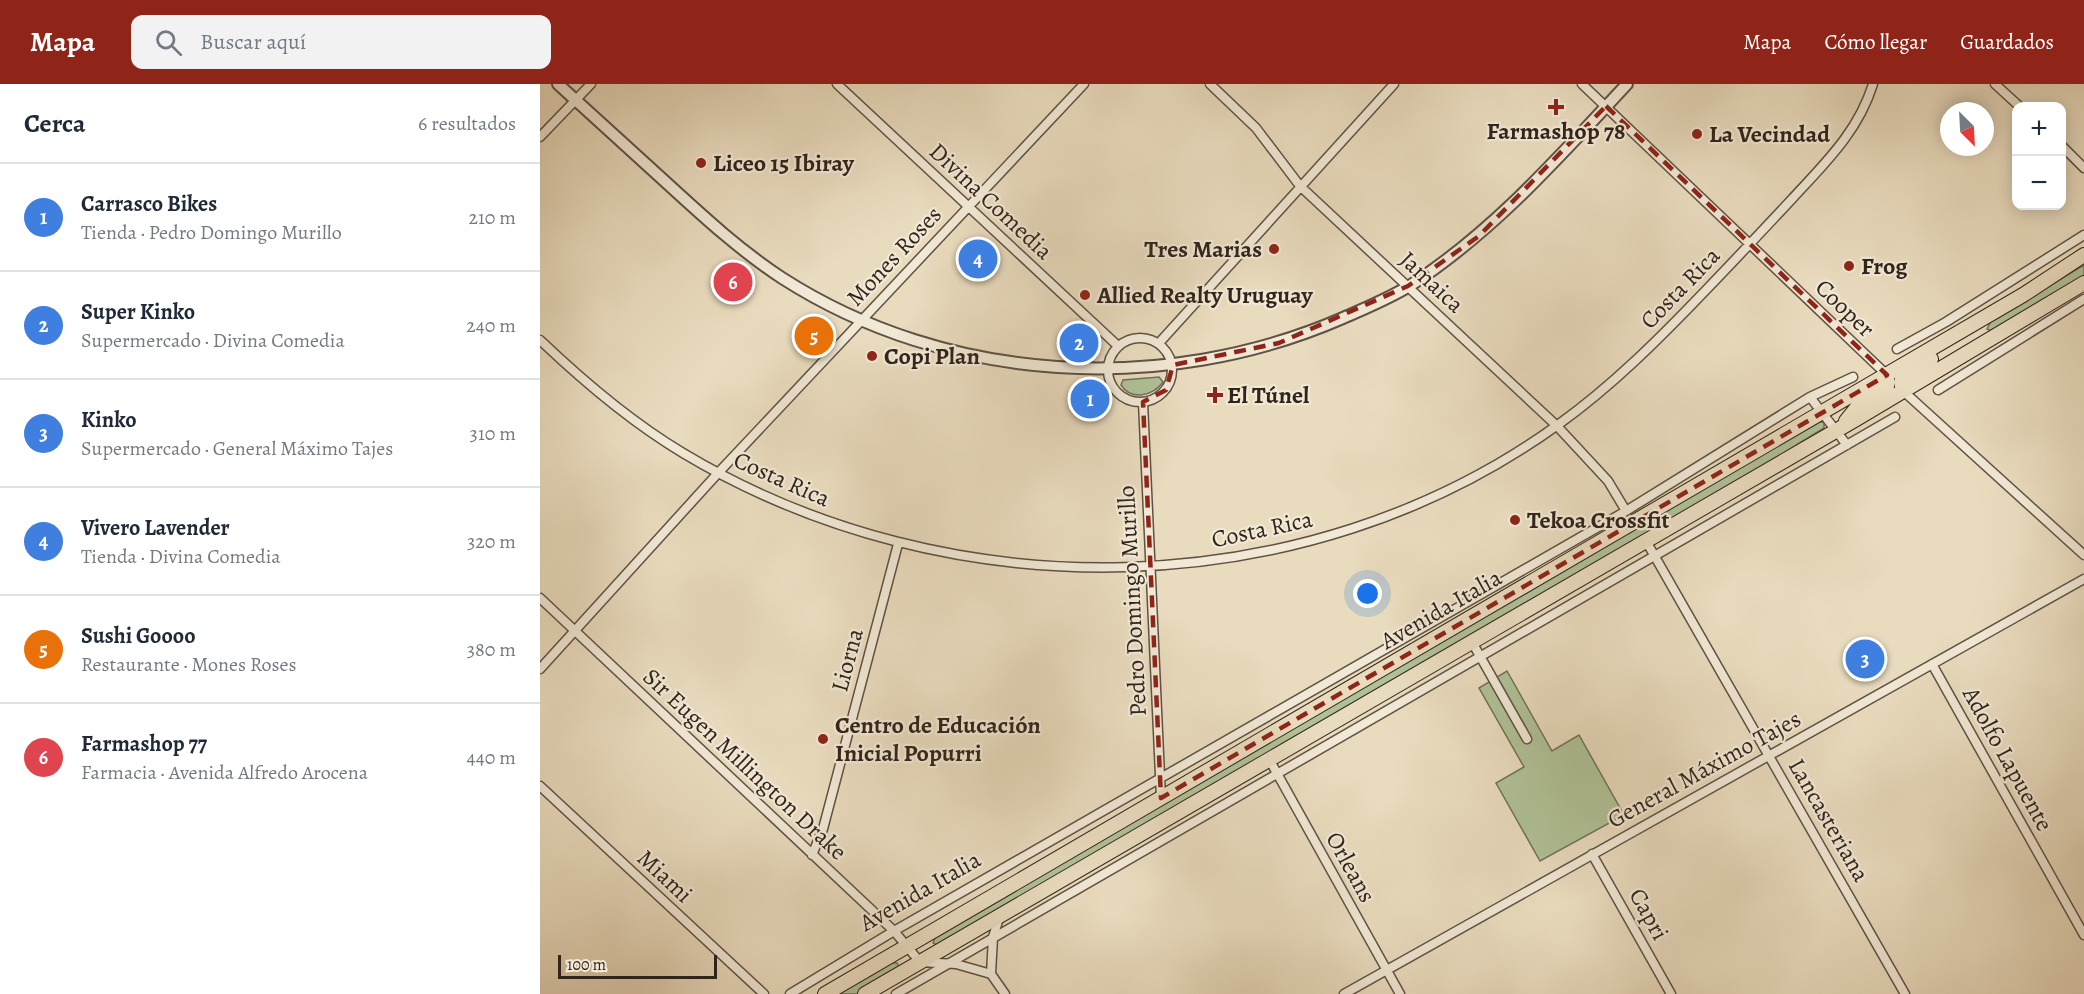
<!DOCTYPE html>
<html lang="es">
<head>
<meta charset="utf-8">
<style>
	:root { --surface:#fff; --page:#f2f2f3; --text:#1f2937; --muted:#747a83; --line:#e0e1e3; --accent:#8f2418 }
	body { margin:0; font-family:Alegreya,serif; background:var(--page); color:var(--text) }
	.controls { position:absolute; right:18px; top:18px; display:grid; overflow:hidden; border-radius:12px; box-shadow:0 3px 15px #0003 }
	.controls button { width:54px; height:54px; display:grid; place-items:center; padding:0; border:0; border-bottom:2px solid var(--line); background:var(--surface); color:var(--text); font:30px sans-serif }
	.compass { position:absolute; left:1400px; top:18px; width:54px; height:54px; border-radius:50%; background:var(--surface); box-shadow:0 3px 15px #0003; rotate:156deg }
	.scale { position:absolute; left:18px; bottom:15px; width:159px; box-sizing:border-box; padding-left:6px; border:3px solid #31241b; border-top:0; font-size:16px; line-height:21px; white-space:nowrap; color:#31241b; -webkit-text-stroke:4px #f1e8d5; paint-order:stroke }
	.you { position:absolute; left:828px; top:510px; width:21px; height:21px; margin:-15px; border:4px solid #fff; border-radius:50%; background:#1a73e8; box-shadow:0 0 0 9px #1a73e833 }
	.badge { display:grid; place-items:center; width:39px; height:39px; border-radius:50%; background:var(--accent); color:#fff; font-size:20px; font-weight:700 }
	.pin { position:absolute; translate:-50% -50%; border:3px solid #fff; box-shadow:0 2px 6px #0006 }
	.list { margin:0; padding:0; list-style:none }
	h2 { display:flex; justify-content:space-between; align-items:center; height:78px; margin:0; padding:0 24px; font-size:26px }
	h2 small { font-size:20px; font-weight:400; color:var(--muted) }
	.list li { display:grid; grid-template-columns:39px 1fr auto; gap:18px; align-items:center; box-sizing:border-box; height:108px; padding:0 24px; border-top:2px solid var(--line) }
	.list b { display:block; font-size:22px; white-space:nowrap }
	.list p { margin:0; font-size:20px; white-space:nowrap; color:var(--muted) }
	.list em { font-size:20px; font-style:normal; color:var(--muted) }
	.icon { flex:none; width:33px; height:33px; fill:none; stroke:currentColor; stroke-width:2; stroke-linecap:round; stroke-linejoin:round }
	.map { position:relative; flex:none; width:1544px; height:910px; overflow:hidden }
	header { display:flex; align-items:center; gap:36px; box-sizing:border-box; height:84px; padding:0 30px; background:var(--accent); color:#fff }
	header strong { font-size:28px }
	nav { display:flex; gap:33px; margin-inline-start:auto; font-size:21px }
	.search { width:420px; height:54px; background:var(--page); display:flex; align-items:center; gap:15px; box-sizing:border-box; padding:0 21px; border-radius:12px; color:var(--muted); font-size:22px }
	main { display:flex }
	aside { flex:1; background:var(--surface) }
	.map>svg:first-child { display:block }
	.grass { fill:#b0c197; stroke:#707259; stroke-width:1.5 }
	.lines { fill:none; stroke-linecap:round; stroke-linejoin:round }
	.minor-casing { stroke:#5f5244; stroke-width:11 }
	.tertiary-casing { stroke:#5f5244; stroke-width:14 }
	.primary-casing { stroke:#31241b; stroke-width:16 }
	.minor { stroke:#f1e8d5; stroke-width:8 }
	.tertiary { stroke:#f1e8d5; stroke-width:10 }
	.primary { stroke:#e9dbbe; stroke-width:14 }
	.marked { fill:none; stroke:#8f2418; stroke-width:4.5; stroke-dasharray:12 8; stroke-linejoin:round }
	.poi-dot { fill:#8f2418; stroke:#f1e8d5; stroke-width:2 }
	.labels { text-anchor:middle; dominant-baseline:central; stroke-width:4.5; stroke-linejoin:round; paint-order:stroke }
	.poi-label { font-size:24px; font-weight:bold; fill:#31241b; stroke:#f1e8d5; text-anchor:start }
	.street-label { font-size:24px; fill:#31241b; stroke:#f1e8d5 }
</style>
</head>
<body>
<header>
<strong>Mapa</strong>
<div class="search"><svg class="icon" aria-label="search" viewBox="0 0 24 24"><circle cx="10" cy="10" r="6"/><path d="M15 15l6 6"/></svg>Buscar aquí</div>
<nav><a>Mapa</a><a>Cómo llegar</a><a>Guardados</a></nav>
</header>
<main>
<aside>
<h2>Cerca<small>6 resultados</small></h2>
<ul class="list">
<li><span class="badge" style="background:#3f7fe0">1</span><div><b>Carrasco Bikes</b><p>Tienda · Pedro Domingo Murillo</p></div><em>210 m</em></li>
<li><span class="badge" style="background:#3f7fe0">2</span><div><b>Super Kinko</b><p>Supermercado · Divina Comedia</p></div><em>240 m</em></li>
<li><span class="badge" style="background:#3f7fe0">3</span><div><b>Kinko</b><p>Supermercado · General Máximo Tajes</p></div><em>310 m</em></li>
<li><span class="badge" style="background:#3f7fe0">4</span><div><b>Vivero Lavender</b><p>Tienda · Divina Comedia</p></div><em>320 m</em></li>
<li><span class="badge" style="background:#e8710a">5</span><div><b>Sushi Goooo</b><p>Restaurante · Mones Roses</p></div><em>380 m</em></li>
<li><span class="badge" style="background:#e0444e">6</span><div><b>Farmashop 77</b><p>Farmacia · Avenida Alfredo Arocena</p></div><em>440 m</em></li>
</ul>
</aside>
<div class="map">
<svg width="1544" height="910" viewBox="0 0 1544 910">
	<rect width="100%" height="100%" fill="#e9dbbe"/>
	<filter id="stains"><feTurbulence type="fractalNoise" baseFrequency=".00333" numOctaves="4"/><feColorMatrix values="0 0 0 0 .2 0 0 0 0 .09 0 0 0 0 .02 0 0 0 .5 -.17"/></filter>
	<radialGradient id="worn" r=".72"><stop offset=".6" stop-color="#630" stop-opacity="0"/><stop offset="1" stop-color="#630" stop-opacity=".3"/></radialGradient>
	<!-- grass -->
	<path class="grass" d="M 1544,181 L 1544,192 L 1452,247 L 1447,245 L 1451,237 Z
		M 619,293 L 623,298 C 613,312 591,317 581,301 L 583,296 Z
		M 1278,338 L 1284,338 L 1284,344 L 1194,399 L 397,861 L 393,859 L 395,854 Z
		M 967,587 L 1012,667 L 1039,651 L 1084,731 L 1000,777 L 956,699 L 984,683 L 939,604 Z
		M 352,879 L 357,879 L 359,883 L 318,910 L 299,910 Z"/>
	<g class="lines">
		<!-- minor casing -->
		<g class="minor-casing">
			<path id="minor" d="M 297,0 L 578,262
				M 670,0 L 716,44 L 760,102 L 1017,342 L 1068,397 L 1086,427
				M 1042,0 L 1348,292
				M 1455,0 L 1479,22
				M 0,53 L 51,0
				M 1522,62 L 1544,84
				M568 286a32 32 0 1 1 64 0a32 32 0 1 1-64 0Z
				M 0,256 C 43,297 91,338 143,369 C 408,528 765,524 1019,340 C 1072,302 1119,255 1165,207 C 1194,177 1223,146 1252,115 C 1285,79 1318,48 1333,0
				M 619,259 L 854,0
				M 1357,265 L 1406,238 L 1544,151
				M 1361,305 L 1544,471
				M 1398,306 L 1544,215
				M 1270,313 L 1307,361
				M 603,318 L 621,714
				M 1106,457 L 1365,910
				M 0,514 L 354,847 L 380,878 L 416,880 L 451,890 L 453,853 L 460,831
				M 932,558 L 987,655
				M 1392,580 L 1544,851
				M 0,585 L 179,388 L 544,0
				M 729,675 L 860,910
				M 0,702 L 224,910
				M 1052,770 L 1131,910
				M 272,771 L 283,745 L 358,460
				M 451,890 L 465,910
				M 250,910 L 354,847 L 1086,427 L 1270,313 L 1313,293
				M 356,910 L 1355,333
				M 804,910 L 1544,495"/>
		</g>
		<!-- tertiary casing -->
		<g class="tertiary-casing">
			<path id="tertiary" d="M 18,0 C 55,34 93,68 130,102 C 166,135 201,167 242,194 C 407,300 624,312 803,234 C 826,224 850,214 871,201 C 955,146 1019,73 1087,0"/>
		</g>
		<!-- primary casing -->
		<g class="primary-casing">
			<path id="primary" d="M 1363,307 L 1361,298 L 1363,293 L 1391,275
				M 1306,337 L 1318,322 L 1347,303 L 1347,291
				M 285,910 L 1483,211 L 1544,171
				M 325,910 L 1318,334 L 1544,199"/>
		</g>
		<!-- minor -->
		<use href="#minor" class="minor"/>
		<!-- tertiary -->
		<use href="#tertiary" class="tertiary"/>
		<!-- primary -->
		<use href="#primary" class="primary"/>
	</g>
	<!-- marked area -->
	<path class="marked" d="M 1066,22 L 1347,291 L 621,714 L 603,318 L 626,306 L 633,281 L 739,259 L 868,202 L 939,152 Z"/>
	<!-- markers -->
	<g class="poi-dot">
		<path d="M1013 14h6v6h6v6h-6v6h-6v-6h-6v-6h6z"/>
		<circle cx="1157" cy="50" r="6"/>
		<circle cx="161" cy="79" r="6"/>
		<circle cx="734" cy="165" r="6"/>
		<circle cx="1309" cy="182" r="6"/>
		<circle cx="545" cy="211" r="6"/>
		<circle cx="332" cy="272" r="6"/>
		<path d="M672 302h6v6h6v6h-6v6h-6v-6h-6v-6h6z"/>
		<circle cx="975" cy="436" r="6"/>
		<circle cx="283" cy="655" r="6"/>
	</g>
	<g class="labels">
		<!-- poi labels -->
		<g class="poi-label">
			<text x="1016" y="47" text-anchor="middle">Farmashop 78</text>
			<text x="1169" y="50">La Vecindad</text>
			<text x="173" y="79">Liceo 15 Ibiray</text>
			<text x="722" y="165" text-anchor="end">Tres Marias</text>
			<text x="1321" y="182">Frog</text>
			<text x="557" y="211">Allied Realty Uruguay</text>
			<text x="344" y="272">Copi Plan</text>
			<text x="687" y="311">El Túnel</text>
			<text x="987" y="436">Tekoa Crossfit</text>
			<text x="295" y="641">Centro de Educación<tspan x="295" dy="28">Inicial Popurri</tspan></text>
		</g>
		<!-- street labels -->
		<g class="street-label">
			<text transform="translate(451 117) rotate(43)">Divina Comedia</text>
			<text transform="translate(354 172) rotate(-47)">Mones Roses</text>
			<text transform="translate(892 198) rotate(43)">Jamaica</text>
			<text transform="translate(1140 204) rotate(-46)">Costa Rica</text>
			<text transform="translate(1305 224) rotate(44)">Cooper</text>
			<text transform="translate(242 395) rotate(24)">Costa Rica</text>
			<text transform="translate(722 445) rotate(-12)">Costa Rica</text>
			<text transform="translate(592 517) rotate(-93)">Pedro Domingo Murillo</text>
			<text transform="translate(901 525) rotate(-30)">Avenida Italia</text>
			<text transform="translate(307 576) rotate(-75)">Liorna</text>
			<text transform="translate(1468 675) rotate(61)">Adolfo Lapuente</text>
			<text transform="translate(205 680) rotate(43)">Sir Eugen Millington Drake</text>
			<text transform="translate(1164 685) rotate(-29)">General Máximo Tajes</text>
			<text transform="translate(1289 736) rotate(60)">Lancasteriana</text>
			<text transform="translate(811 783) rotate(61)">Orleans</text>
			<text transform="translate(125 792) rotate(43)">Miami</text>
			<text transform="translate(380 807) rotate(-30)">Avenida Italia</text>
			<text transform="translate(1109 830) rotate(61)">Capri</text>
		</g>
	</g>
	<rect width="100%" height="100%" filter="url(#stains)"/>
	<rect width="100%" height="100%" fill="url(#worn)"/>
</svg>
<div class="controls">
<button>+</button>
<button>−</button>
</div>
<svg class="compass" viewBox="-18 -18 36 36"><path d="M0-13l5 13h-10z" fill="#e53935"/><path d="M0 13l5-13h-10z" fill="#747a83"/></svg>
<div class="scale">100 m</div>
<div class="you"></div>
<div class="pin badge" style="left:550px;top:315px;background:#3f7fe0">1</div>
<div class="pin badge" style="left:539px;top:259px;background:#3f7fe0">2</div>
<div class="pin badge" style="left:1325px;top:575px;background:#3f7fe0">3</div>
<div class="pin badge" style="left:438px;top:175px;background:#3f7fe0">4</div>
<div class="pin badge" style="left:274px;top:252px;background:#e8710a">5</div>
<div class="pin badge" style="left:193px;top:198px;background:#e0444e">6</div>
</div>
</main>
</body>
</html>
